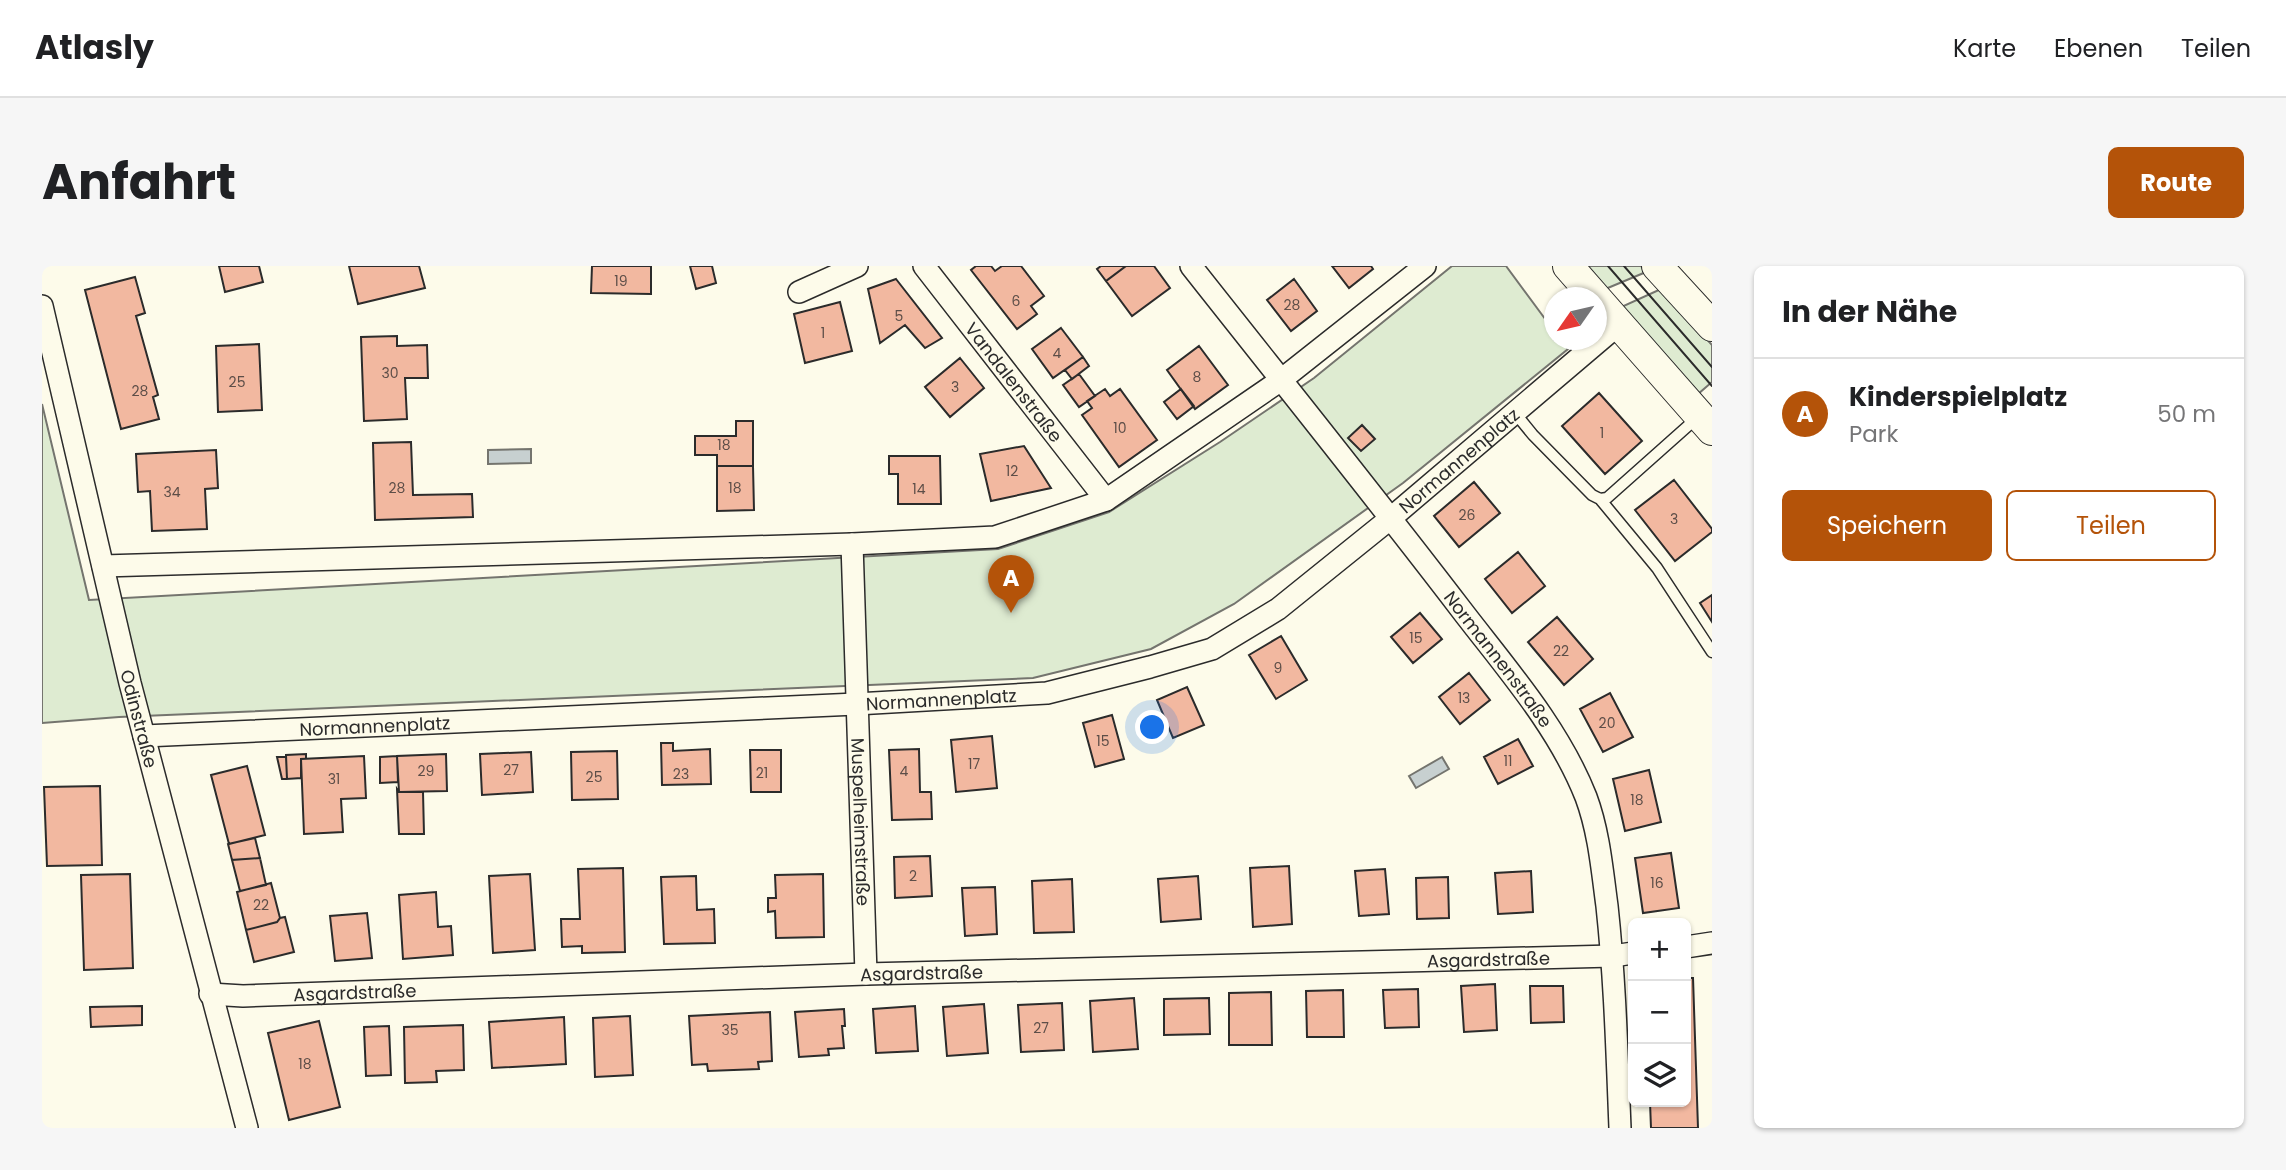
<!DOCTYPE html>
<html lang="de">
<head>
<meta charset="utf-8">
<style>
	:root { --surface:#fff; --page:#f6f6f6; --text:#202124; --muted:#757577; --line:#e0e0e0; --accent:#b45309 }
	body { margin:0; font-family:Poppins,sans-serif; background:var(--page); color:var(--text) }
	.controls { position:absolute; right:21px; bottom:21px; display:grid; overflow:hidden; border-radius:10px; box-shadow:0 2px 5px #0004 }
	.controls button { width:63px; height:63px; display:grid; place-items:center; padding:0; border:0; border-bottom:2px solid var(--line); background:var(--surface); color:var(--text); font:35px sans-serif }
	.compass { position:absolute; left:1502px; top:21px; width:63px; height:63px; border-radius:50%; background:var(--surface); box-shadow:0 2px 5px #0004; rotate:236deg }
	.you { position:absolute; left:1111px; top:462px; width:24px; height:24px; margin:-18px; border:5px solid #fff; border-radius:50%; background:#1a73e8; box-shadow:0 0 0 10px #1a73e833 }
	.badge { display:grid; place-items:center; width:46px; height:46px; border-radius:50%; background:var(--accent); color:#fff; font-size:23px; font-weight:700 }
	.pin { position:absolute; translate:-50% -58px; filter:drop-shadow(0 2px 4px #0008) }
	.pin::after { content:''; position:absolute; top:37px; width:24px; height:21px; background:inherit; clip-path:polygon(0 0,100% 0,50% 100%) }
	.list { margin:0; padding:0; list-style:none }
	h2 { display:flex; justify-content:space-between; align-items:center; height:91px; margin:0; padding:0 28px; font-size:30px }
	h2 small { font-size:23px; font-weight:400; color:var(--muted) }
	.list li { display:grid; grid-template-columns:46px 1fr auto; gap:21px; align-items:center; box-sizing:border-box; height:112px; padding:0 28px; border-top:2px solid var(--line) }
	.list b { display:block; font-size:26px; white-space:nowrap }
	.list p { margin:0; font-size:23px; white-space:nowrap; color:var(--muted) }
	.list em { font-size:23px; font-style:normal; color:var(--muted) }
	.actions { display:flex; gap:14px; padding:21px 28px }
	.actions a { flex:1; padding:16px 0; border:2px solid var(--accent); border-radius:10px; text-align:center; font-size:24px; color:var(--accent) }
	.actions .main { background:var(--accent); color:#fff }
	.icon { flex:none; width:38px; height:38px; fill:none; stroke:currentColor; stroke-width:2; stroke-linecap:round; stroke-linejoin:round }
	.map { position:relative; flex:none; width:1670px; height:862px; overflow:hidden; border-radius:10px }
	header { display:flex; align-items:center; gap:42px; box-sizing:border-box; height:98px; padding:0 35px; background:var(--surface); border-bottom:2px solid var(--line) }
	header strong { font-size:33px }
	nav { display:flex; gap:38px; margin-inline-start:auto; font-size:24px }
	.intro { display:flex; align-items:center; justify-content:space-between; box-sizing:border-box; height:168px; padding:0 42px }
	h1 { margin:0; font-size:49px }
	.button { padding:18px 32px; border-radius:10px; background:var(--accent); color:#fff; font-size:24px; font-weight:700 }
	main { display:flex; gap:42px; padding:0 42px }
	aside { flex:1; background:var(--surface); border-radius:10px; box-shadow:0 2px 5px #0004 }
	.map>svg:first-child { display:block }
	.green { fill:#deebd1; stroke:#74746e; stroke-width:2 }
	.water { fill:#c7d0d0; stroke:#74746e; stroke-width:2 }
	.building { fill:#f2b8a0; stroke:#2b2b2b; stroke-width:2 }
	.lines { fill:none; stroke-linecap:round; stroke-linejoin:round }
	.lane-casing { stroke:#2b2b2b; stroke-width:13 }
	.street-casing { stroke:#2b2b2b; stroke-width:24 }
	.secondary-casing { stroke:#2b2b2b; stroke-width:32 }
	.lane { stroke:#fdfbea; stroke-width:10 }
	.street { stroke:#fdfbea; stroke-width:21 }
	.secondary { stroke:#fdfbea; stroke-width:30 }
	.tram { stroke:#2b2b2b; stroke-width:2 }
	.labels { text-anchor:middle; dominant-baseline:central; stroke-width:5; stroke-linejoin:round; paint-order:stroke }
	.number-label { font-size:14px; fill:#5d4e48 }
	.street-label { font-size:18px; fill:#2b2b2b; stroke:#fdfbea }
</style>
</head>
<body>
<header>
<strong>Atlasly</strong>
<nav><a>Karte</a><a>Ebenen</a><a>Teilen</a></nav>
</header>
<div class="intro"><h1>Anfahrt</h1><a class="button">Route</a></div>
<main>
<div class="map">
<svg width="1670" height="862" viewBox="0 0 1670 862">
	<rect width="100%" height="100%" fill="#fdfbea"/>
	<!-- green -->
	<path class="green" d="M 1410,0 L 1464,0 L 1512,65 L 1512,74 L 1519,74 L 1526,83 L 1361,217 L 1192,338 L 1109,383 L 991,412 L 77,451 L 0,457 L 0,138 L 47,334 L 956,283 L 1067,246 L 1178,176 L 1272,112 Z
		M 1540,0 L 1599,0 L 1604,6 L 1561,24 Z
		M 1619,23 L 1670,79 L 1670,116 L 1656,128 L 1577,42 Z"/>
	<!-- water -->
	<path class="water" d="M 489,183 L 489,197 L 446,198 L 446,184 Z
		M 1400,491 L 1407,503 L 1374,522 L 1367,510 Z"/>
	<!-- building -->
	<path class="building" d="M 177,0 L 217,0 L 221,16 L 183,26 Z
		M 307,0 L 377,0 L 383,22 L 316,38 Z
		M 550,0 L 609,0 L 609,28 L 549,27 Z
		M 648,0 L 670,0 L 674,17 L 654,23 Z
		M 934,0 L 949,0 L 953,5 L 960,0 L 979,0 L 1002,30 L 989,40 L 995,48 L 975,63 L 929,4 Z
		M 1059,0 L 1084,0 L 1064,15 L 1055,3 Z
		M 1084,0 L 1112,0 L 1128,22 L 1090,50 L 1064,15 Z
		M 1290,0 L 1329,0 L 1331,3 L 1307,22 Z
		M 93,11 L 103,47 L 94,50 L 116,129 L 111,131 L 117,153 L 79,163 L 43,24 Z
		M 854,13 L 900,72 L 883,82 L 863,59 L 838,77 L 826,23 Z
		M 1252,13 L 1275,45 L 1249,65 L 1225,34 Z
		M 798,36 L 810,85 L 763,97 L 752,48 Z
		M 1019,62 L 1041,91 L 1011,112 L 990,83 Z
		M 355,70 L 355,80 L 385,79 L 386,112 L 363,112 L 365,153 L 322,155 L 319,71 Z
		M 217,78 L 220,144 L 176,146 L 174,80 Z
		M 1157,80 L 1186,119 L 1153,143 L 1125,104 Z
		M 1041,91 L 1047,100 L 1030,113 L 1023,104 Z
		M 918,92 L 942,122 L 908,151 L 883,121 Z
		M 1037,108 L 1053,130 L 1037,141 L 1021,119 Z
		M 1063,123 L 1068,130 L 1078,123 L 1115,174 L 1077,201 L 1040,149 L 1050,142 L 1045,135 Z
		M 1139,123 L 1152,140 L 1135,153 L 1122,136 Z
		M 1557,127 L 1600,175 L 1563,208 L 1520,160 Z
		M 694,155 L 711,155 L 711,200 L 675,200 L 675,189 L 653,189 L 653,170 L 694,170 Z
		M 1320,159 L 1333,173 L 1319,185 L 1306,172 Z
		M 369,176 L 371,229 L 430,228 L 431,251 L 333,254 L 331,177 Z
		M 982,180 L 1009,222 L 949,235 L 938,188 Z
		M 174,184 L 176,222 L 163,223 L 165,263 L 110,265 L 108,225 L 96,226 L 94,188 Z
		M 847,190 L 898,190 L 899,238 L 856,238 L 856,208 L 847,208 Z
		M 675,200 L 711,200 L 712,244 L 675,245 Z
		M 1632,214 L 1670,263 L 1670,266 L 1633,295 L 1593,244 Z
		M 1432,216 L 1458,247 L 1417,281 L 1392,250 Z
		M 1476,286 L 1503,320 L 1470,347 L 1443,313 Z
		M 1670,329 L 1670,356 L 1658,337 Z
		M 1378,347 L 1400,373 L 1371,397 L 1349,371 Z
		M 1515,351 L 1551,393 L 1522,419 L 1486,376 Z
		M 1239,370 L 1265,414 L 1234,433 L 1207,389 Z
		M 1427,407 L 1448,434 L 1418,458 L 1397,431 Z
		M 1145,421 L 1162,459 L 1131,472 L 1115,434 Z
		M 1568,427 L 1591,471 L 1561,486 L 1538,443 Z
		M 1070,449 L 1082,493 L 1053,501 L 1041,457 Z
		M 950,470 L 955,522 L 914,526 L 909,474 Z
		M 1476,473 L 1491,500 L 1456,518 L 1442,491 Z
		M 619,477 L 631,477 L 631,485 L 668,483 L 669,518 L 620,519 Z
		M 877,483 L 878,526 L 889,526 L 890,553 L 850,554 L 847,484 Z
		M 708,484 L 739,484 L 739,526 L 709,526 Z
		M 575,485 L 576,533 L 530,534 L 529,486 Z
		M 489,486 L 491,526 L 440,529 L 438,488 Z
		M 264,488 L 264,493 L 259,493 L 259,512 L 245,513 L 244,489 Z
		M 404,488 L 405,525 L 357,526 L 355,490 Z
		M 322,490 L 324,532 L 299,533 L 301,566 L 262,568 L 259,493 Z
		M 355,490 L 356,516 L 338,517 L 338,491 Z
		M 235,491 L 244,491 L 245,513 L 240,513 Z
		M 205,500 L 223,569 L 187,578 L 169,509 Z
		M 1607,504 L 1619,556 L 1583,565 L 1571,513 Z
		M 58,520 L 60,599 L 5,600 L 2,521 Z
		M 355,523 L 357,526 L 381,526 L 382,568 L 357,568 Z
		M 213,572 L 218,592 L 190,594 L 186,578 Z
		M 1629,587 L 1637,642 L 1601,647 L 1593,592 Z
		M 888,590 L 890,630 L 853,632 L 852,591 Z
		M 218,592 L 224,619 L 198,625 L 190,594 Z
		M 1247,600 L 1250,658 L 1211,661 L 1208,602 Z
		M 581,602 L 583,686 L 540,687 L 540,680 L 520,681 L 519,653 L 538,653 L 536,603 Z
		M 1343,603 L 1347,648 L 1317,650 L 1313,605 Z
		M 1489,605 L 1491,646 L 1456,648 L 1453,607 Z
		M 88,608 L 91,702 L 42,704 L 39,609 Z
		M 488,608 L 493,684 L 451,687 L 447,610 Z
		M 781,608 L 782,671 L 734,672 L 733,645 L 726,646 L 726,632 L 734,632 L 733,609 Z
		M 654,610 L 655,644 L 672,643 L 673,677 L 622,678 L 619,611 Z
		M 1156,610 L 1159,653 L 1119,656 L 1116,613 Z
		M 1406,611 L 1407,652 L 1375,653 L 1374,612 Z
		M 1030,613 L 1032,666 L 992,667 L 990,615 Z
		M 229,617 L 238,652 L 235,656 L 204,664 L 195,626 Z
		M 953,621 L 955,668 L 923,670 L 920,622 Z
		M 394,626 L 396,661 L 409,660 L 411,689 L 361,693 L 357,629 Z
		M 325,647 L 330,692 L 293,695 L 288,650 Z
		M 243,651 L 252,686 L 212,696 L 204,664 L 235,656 L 238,652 Z
		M 1644,712 L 1651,712 L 1656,862 L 1609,862 L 1608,836 L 1644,836 Z
		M 1453,718 L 1455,764 L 1422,766 L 1419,720 Z
		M 1488,720 L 1521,720 L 1522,756 L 1489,757 Z
		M 1376,723 L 1377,761 L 1343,762 L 1341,724 Z
		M 1301,724 L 1302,771 L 1265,771 L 1264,725 Z
		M 1229,726 L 1230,779 L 1187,779 L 1187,727 Z
		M 1092,732 L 1096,783 L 1051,786 L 1048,735 Z
		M 1167,732 L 1168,768 L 1122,769 L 1122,733 Z
		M 1020,737 L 1022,784 L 979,786 L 976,739 Z
		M 942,738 L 946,787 L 905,790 L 901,741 Z
		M 100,740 L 100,759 L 49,761 L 48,741 Z
		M 873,740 L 876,785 L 834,787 L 831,743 Z
		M 802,743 L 803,760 L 800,760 L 802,782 L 786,783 L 787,789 L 757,791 L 753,746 Z
		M 728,746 L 730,795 L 716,796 L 717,803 L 666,805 L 665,798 L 650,799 L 647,750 Z
		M 588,750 L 591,809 L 553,811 L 551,752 Z
		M 522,751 L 524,798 L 450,802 L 447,756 Z
		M 277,755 L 298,841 L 247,854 L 226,767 Z
		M 421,759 L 422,804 L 394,805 L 395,816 L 363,817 L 362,761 Z
		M 347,760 L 349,809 L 324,810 L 322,761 Z"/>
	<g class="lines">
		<!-- lane casing -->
		<g class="lane-casing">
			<path id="lane" d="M 1473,147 L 1491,169 L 1550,229 L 1558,233 L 1565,232 L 1656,151
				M 1558,233 L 1615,302 L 1670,386"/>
		</g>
		<!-- street casing -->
		<g class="street-casing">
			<g id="street">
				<path id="s1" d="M 882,0 L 1064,234"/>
				<path id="s2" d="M 1149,0 C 1239,114 1330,227 1418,342 C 1463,401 1516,460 1544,531 C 1557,566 1560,603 1565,640 C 1573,714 1575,788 1578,862"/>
				<path d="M 757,26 L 815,0"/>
				<path id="s3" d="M 0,40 L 88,417 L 205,862"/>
				<path id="s4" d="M 810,278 L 824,708"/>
				<path d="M 61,300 L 810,278 L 953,271 L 1064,234 L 1239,114 L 1383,0"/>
				<path id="s5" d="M 102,470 L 814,438 L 1005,427 L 1108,401 L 1170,383 L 1236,343 L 1349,252 L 1577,58"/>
				<path d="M 1644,681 L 1670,677"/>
				<path id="s6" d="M 168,728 L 201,730 L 824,708 L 1571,690 L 1591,687"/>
			</g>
		</g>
		<!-- secondary casing -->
		<g class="secondary-casing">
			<path id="secondary" d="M 1526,0 L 1554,32
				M 1615,0 L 1670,60
				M 1554,32 L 1670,164"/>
		</g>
		<!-- lane -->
		<use href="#lane" class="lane"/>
		<!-- street -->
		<use href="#street" class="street"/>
		<!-- secondary -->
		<use href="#secondary" class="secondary"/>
		<!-- tram -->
		<path class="tram" d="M 1566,0 L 1670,120
			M 1582,0 L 1670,101"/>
	</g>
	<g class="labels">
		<!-- number labels -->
		<g class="number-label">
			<text x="579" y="15">19</text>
			<text x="974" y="35">6</text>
			<text x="1250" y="39">28</text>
			<text x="857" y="50">5</text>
			<text x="781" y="67">1</text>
			<text x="1015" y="87">4</text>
			<text x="348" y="107">30</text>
			<text x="1155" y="111">8</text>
			<text x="195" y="116">25</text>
			<text x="913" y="121">3</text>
			<text x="98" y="125">28</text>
			<text x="1078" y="162">10</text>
			<text x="1560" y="167">1</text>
			<text x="682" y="179">18</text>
			<text x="970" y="205">12</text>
			<text x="355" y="222">28</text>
			<text x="693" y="222">18</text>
			<text x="877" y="223">14</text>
			<text x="130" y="226">34</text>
			<text x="1425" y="249">26</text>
			<text x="1632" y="253">3</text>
			<text x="1374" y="372">15</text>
			<text x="1519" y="385">22</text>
			<text x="1236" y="402">9</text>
			<text x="1422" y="432">13</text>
			<text x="1565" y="457">20</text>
			<text x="1061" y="475">15</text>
			<text x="1466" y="495">11</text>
			<text x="932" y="498">17</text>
			<text x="469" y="504">27</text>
			<text x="384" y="505">29</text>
			<text x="862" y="505">4</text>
			<text x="720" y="507">21</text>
			<text x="639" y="508">23</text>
			<text x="552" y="511">25</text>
			<text x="292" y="513">31</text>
			<text x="1595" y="534">18</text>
			<text x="871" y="610">2</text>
			<text x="1615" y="617">16</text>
			<text x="219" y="639">22</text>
			<text x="999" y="762">27</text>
			<text x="688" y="764">35</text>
			<text x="263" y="798">18</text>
		</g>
		<!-- street labels -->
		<g class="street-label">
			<text stroke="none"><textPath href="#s1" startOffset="147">Vandalenstraße</textPath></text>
			<text stroke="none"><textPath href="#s5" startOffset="1386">Normannenplatz</textPath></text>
			<text stroke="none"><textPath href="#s2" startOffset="499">Normannenstraße</textPath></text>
			<text stroke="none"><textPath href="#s5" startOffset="798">Normannenplatz</textPath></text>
			<text stroke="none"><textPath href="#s3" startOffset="424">Odinstraße</textPath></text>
			<text stroke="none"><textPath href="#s5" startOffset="231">Normannenplatz</textPath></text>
			<text stroke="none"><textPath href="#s4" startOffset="278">Muspelheimstraße</textPath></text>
			<text stroke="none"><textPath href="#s6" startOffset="1279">Asgardstraße</textPath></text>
			<text stroke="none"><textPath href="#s6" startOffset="712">Asgardstraße</textPath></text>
			<text stroke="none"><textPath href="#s6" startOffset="145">Asgardstraße</textPath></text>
		</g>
	</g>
</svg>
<div class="controls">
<button>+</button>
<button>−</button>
<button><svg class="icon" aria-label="layers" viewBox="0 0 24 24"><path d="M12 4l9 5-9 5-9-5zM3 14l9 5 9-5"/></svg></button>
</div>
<svg class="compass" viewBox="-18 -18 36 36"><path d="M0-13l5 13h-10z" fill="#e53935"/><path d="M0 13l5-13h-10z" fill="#757577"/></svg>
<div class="you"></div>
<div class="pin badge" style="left:969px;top:347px">A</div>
</div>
<aside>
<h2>In der Nähe<small></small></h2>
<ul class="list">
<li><span class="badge">A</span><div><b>Kinderspielplatz</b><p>Park</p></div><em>50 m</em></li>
</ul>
<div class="actions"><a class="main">Speichern</a><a>Teilen</a></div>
</aside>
</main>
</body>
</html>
